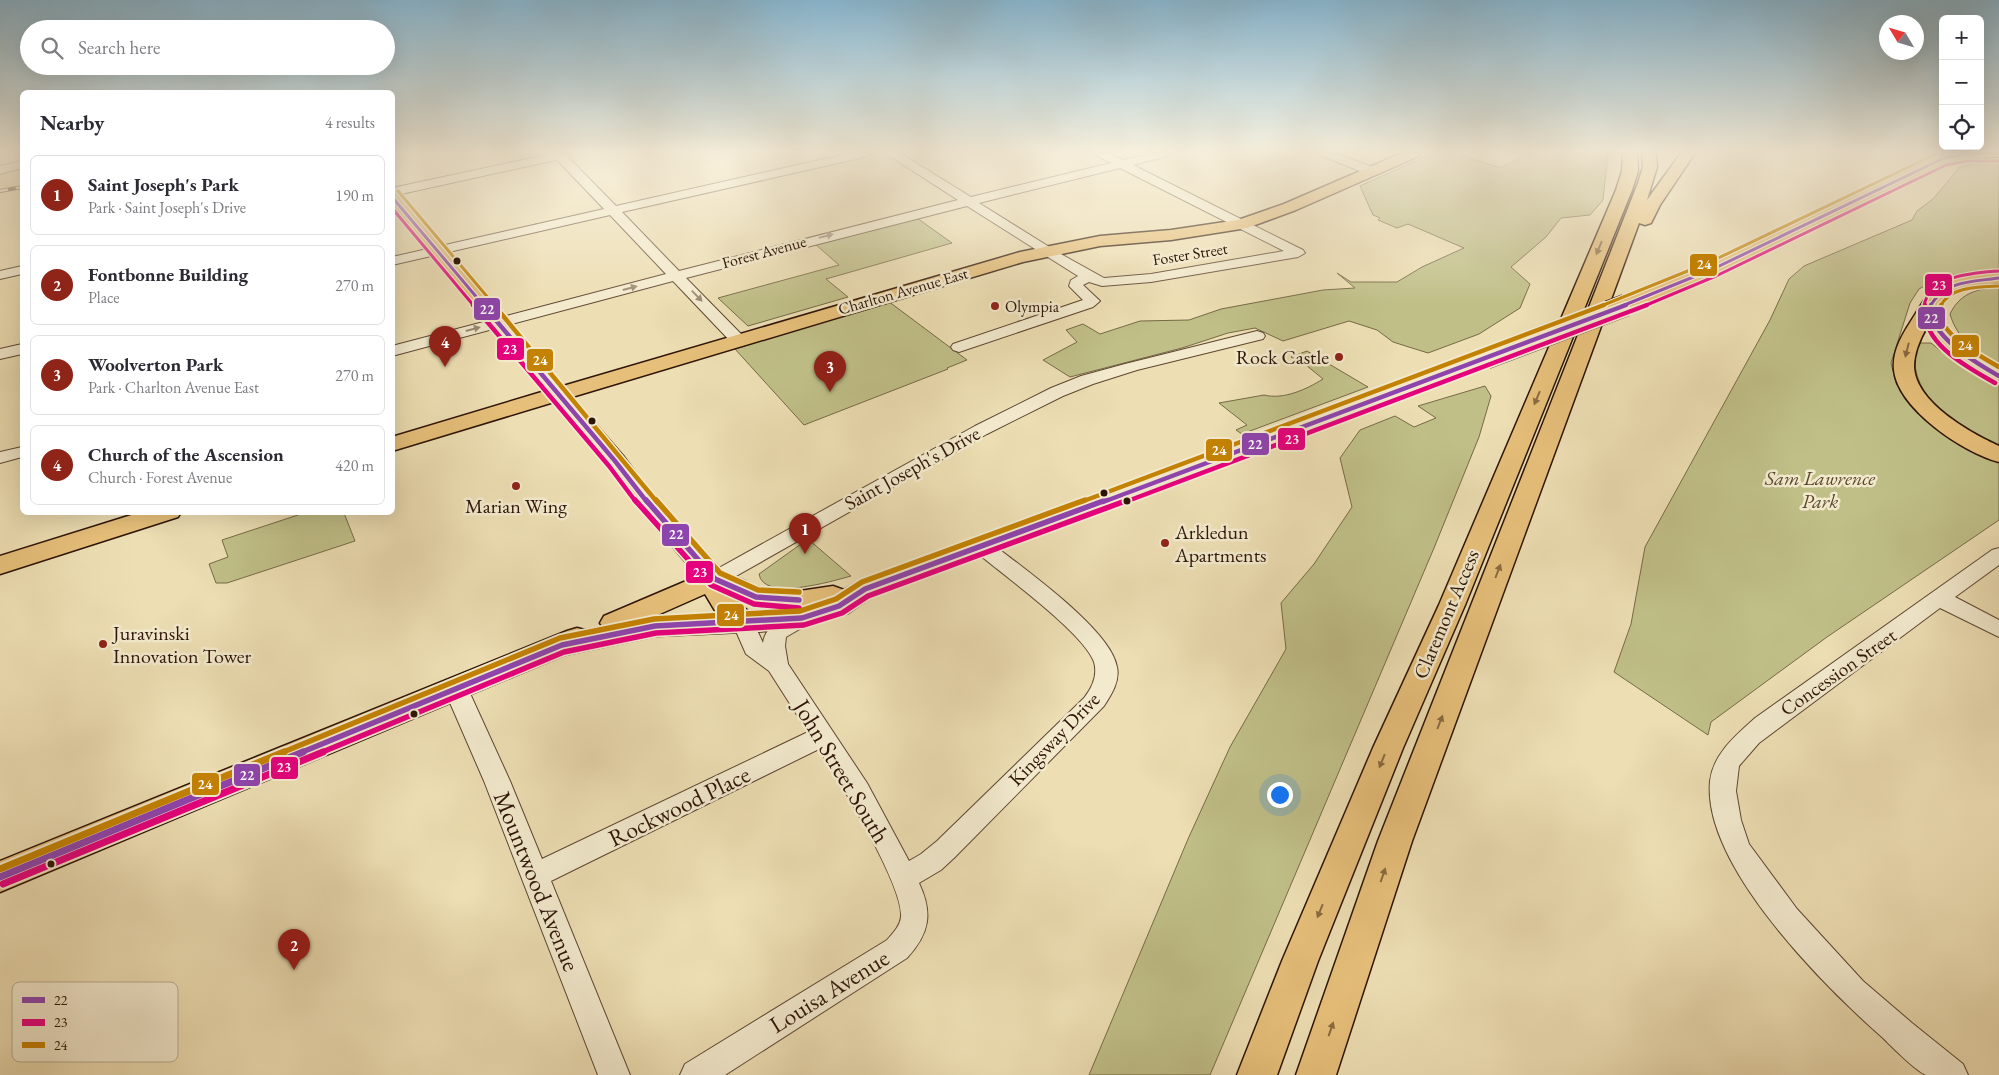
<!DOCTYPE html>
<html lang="en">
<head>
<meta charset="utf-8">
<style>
	:root { --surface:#fff; --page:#f7f7f7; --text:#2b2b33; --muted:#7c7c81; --line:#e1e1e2; --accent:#8f2418 }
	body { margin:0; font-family:"EB Garamond",serif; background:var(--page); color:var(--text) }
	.controls { position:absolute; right:15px; top:15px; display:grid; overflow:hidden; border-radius:8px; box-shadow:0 5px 20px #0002 }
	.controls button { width:45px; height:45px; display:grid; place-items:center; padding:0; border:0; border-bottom:1px solid var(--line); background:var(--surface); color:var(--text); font:25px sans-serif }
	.compass { position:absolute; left:1879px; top:15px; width:45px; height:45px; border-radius:50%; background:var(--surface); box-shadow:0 5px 20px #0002; rotate:308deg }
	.you { position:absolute; left:1279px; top:794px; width:18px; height:18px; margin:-12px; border:4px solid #fff; border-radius:50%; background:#1a73e8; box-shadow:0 0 0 8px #1a73e833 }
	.badge { display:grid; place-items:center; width:32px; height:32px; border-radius:50%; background:var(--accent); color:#fff; font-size:16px; font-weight:700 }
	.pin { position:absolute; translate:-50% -41px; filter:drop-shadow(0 1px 2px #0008) }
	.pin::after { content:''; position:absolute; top:26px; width:18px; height:15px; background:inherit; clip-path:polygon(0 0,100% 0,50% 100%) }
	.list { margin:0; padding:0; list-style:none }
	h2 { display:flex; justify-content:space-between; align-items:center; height:65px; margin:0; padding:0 20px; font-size:21px }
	h2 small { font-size:16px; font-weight:400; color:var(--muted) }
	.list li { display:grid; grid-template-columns:32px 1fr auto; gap:15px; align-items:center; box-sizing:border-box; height:80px; margin:0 10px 10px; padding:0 10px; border:1px solid var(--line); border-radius:8px }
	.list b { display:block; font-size:19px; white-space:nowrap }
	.list p { margin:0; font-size:16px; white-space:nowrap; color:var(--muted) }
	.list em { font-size:16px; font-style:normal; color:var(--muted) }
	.icon { flex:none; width:28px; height:28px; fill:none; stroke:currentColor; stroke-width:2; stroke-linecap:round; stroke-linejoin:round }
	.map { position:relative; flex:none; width:1999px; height:1075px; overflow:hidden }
	.search { position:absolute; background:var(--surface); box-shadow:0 5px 20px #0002; left:20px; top:20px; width:375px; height:55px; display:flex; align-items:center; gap:12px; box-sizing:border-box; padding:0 18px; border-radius:28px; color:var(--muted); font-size:19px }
	.panel { position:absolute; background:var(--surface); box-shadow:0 5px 20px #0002; left:20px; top:90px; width:375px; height:425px; border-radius:8px }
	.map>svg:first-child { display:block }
	.green { fill:#c0bf88; stroke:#766a47 }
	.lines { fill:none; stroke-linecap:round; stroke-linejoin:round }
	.minor-casing { stroke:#5d4631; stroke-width:2 }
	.major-casing { stroke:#2d1406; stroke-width:3 }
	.minor { fill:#f3eace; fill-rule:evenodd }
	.major { fill:#e6bf7a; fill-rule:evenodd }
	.rail-casing { stroke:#2d1406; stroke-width:4 }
	.rail { stroke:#f3eace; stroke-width:2.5; stroke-dasharray:8; stroke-linecap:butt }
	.major-bridge-far1-casing { stroke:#2d1406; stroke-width:18; stroke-linecap:butt }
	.major-bridge-casing { stroke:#2d1406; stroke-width:23; stroke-linecap:butt }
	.major-bridge-far1 { stroke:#e6bf7a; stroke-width:16 }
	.major-bridge { stroke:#e6bf7a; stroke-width:21 }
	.bus-1-far3-casing { stroke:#f3eace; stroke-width:5.5 }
	.bus-1-far2-casing { stroke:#f3eace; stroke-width:8 }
	.bus-1-far1-casing { stroke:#f3eace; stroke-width:9 }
	.bus-1-casing { stroke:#f3eace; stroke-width:11 }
	.bus-2-far3-casing { stroke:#f3eace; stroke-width:5.5 }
	.bus-2-far2-casing { stroke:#f3eace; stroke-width:8 }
	.bus-2-far1-casing { stroke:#f3eace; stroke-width:9 }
	.bus-2-casing { stroke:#f3eace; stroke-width:11 }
	.bus-3-far3-casing { stroke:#f3eace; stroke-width:5.5 }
	.bus-3-far2-casing { stroke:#f3eace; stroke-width:8 }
	.bus-3-far1-casing { stroke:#f3eace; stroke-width:9 }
	.bus-3-casing { stroke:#f3eace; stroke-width:11 }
	.bus-1-far3 { stroke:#8e44ad; stroke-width:3 }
	.bus-1-far2 { stroke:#8e44ad; stroke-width:4.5 }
	.bus-1-far1 { stroke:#8e44ad; stroke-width:5.5 }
	.bus-1 { stroke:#8e44ad; stroke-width:7 }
	.bus-2-far3 { stroke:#e5007d; stroke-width:3 }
	.bus-2-far2 { stroke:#e5007d; stroke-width:4.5 }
	.bus-2-far1 { stroke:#e5007d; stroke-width:5.5 }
	.bus-2 { stroke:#e5007d; stroke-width:7 }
	.bus-3-far3 { stroke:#c48202; stroke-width:3 }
	.bus-3-far2 { stroke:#c48202; stroke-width:4.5 }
	.bus-3-far1 { stroke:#c48202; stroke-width:5.5 }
	.bus-3 { stroke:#c48202; stroke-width:7 }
	.oneway { fill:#9a8a74 }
	.oneway2 { fill:#8a6a40 }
	.bus-dot { fill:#2d1406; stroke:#f3eace; stroke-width:2 }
	.poi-dot { fill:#8f2418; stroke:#f3eace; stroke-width:2 }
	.labels { text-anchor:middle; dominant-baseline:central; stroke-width:5; stroke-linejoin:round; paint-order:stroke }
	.far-street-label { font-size:16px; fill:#2d1406; stroke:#f3eace }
	.far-poi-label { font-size:16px; fill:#2d1406; stroke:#f3eace; text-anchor:start }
	.poi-label { font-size:20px; fill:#2d1406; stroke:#f3eace; text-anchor:start }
	.street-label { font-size:20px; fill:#2d1406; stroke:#f3eace }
	.park-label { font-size:20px; font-style:italic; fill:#59472d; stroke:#f3eace }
	.near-street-label { font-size:24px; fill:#2d1406; stroke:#f3eace }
	.key { fill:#f3eace; stroke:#b8aa92; stroke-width:1 }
	.key-label { font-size:14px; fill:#2d1406 }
	.line-badge { stroke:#f3eace; stroke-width:2 }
	.badge-label { font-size:14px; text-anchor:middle; font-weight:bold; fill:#fff }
</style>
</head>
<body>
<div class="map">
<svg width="1999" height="1075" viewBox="0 0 1999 1075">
	<rect width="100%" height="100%" fill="#eddeb3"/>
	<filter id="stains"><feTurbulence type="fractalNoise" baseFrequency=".004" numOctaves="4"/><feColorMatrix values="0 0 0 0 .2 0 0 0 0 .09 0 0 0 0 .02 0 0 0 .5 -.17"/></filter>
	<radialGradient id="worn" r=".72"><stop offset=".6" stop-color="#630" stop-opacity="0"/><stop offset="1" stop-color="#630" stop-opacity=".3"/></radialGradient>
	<!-- green -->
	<path class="green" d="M 1433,153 L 1454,153 L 1500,168 L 1526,155 L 1521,153 L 1608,153 L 1603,200 L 1590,215 L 1561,218 L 1546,237 L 1511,267 L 1530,284 L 1520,308 L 1479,334 L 1428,353 L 1393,342 L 1377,330 L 1349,321 L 1283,341 L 1255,328 L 1228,333 L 1182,348 L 1070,377 L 1043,360 L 1077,342 L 1066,330 L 1083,324 L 1100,334 L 1140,321 L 1189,320 L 1221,309 L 1291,296 L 1323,290 L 1355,288 L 1337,273 L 1351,282 L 1397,282 L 1422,267 L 1464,248 L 1408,224 L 1397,228 L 1378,220 L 1380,218 L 1373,215 L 1360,186 Z
		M 1991,160 L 1999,160 L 1999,269 L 1954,275 L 1935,280 L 1919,289 L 1910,303 L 1891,363 L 1896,383 L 1908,401 L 1921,414 L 1999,461 L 1999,520 L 1827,637 L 1711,722 L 1708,735 L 1614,672 L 1631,624 L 1645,547 L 1770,320 L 1789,279 L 1804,266 L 1912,220 L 1917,211 L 1933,199 L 1960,167 Z
		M 917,218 L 952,243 L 826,279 L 848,297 L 748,326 L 718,298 L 839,265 L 815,244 Z
		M 1999,287 L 1999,366 C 1977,353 1957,339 1950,314 C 1960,293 1977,289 1999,287 Z
		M 888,301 L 967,360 L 947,368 L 948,369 L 804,425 L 735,349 Z
		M 1919,343 L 1931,343 L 1951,359 L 1982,378 L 1999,386 L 1999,450 C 1968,430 1915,404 1915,361 C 1915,355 1918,348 1919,343 Z
		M 1307,351 L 1368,387 L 1242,434 L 1236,430 L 1247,425 L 1219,403 L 1264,395 C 1284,400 1307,389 1323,379 L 1306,365 L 1291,357 Z
		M 1485,386 L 1491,396 L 1479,437 L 1434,548 L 1210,1075 L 1089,1075 L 1188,839 L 1230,747 L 1286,649 L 1281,603 L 1314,564 L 1352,507 L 1340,458 L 1360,430 L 1395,416 L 1414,427 L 1436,418 L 1418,406 Z
		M 304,513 L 344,513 L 355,541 L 227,583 L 216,583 L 209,564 L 228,557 L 222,540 Z
		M 808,539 L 851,576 C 833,581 763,602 759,574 Z"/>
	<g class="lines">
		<!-- minor casing -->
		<g class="minor-casing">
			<path id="minor" d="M 544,153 L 568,153 L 570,155 L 568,157 L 616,206 L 851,153 L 871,153 L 865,157 L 622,212 L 679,271 L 958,200 L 888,155 L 886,153 L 900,153 L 971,197 L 1111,163 L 1096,155 L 1094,153 L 1108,153 L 1123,160 L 1154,153 L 1173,153 L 1171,155 L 1133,165 L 1303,250 L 1305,253 L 1298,257 L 1151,282 L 1102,286 L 1089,282 L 1083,285 L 1100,301 L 1093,307 L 959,352 L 953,350 L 951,347 L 953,344 L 1083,300 L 1069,286 L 1071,280 L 1078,276 L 967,206 L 686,278 L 744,337 L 746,340 L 744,343 L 732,343 L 673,281 L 392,356 L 392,346 L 666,274 L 610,215 L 392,265 L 392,257 L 604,209 L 560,163 L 556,160 L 392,196 L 392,188 L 546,155 ZM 1120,168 L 1284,251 L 1151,274 L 1104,278 L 1059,253 L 979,203 Z
				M 1318,153 L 1334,153 L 1375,168 L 1377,171 L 1375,174 L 1367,174 L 1320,155 Z
				M 22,161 L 22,168 L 0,174 L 0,166 Z
				M 22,266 L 22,274 L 0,279 L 0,271 Z
				M 1257,331 L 1263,333 L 1265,336 L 1263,339 L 1137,370 L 1093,384 L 1063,396 L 987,434 L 722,584 L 715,586 L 708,584 L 705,579 L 708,574 L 975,426 L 1051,388 L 1081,376 L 1125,364 Z
				M 22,344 L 22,354 L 0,359 L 0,349 Z
				M 22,447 L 22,457 L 0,463 L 0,452 Z
				M 983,540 L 990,542 C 1021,567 1111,629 1117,667 C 1120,681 1112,694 1104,706 L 955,857 L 941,870 L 919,883 C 933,913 930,933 907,958 L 725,1075 L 680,1075 L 685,1064 L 887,940 C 893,933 900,926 901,917 C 904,886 838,779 819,749 L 551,881 L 630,1075 L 598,1075 L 484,781 L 444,689 L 448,683 L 456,680 L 464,683 L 468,689 L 510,781 L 542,859 L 808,732 L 769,671 L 746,654 L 732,622 L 735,617 L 743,614 L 751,617 L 763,643 C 766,623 791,607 810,613 L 813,618 L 810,623 L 786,637 L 785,646 L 788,664 L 867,783 L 909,861 L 921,854 L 937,841 L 1084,698 C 1092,688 1098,675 1094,662 C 1084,633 1002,574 976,552 L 973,547 L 976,542 Z
				M 1999,548 L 1999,565 L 1955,597 L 1999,620 L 1999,637 L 1940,608 L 1759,743 L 1739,766 L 1736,791 L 1741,820 L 1749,844 L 1797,909 L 1863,981 L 1912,1023 L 1963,1064 L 1968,1075 C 1958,1075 1935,1075 1926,1075 C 1916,1071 1892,1047 1883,1038 C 1824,986 1702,865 1710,781 C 1713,754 1736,735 1755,718 L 1992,550 Z"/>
		</g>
		<!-- major casing -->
		<g class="major-casing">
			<path id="major" d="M 1402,153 L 1421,153 L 1419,156 L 1296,210 L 1247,228 L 1171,240 L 1100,246 L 1023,262 L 572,397 L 623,456 L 646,487 L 724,573 L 745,581 L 754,586 L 768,590 L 793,592 L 833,586 L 844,590 L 856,583 L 974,541 L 1479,354 L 1486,352 L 1493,354 L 1496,358 L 1493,362 L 992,553 L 874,595 L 848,613 L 830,619 L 784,630 L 655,636 L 564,655 L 0,892 L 0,861 L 567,631 L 577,628 L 585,630 L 603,627 L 600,623 L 604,616 L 698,576 L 630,497 L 607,466 L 554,402 L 392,451 L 392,437 L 545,391 L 392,207 L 392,191 L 398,193 L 563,386 L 1020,252 L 1100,236 L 1171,230 L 1238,220 L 1284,204 ZM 705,594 L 717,614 L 653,617 ZM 734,598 L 768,608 L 787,610 L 749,612 Z
				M 1623,153 L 1637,153 L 1638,171 L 1632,190 L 1465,605 L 1403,748 L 1318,961 L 1277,1075 L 1237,1075 L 1282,961 L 1373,748 L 1439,605 L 1616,190 L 1622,171 Z
				M 1642,153 L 1656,153 L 1657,167 L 1647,200 L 1681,153 L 1695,153 L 1660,205 L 1651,223 L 1645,225 L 1639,223 L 1412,841 L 1336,1075 L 1296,1075 L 1378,841 L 1638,183 L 1643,167 Z
				M 1949,153 L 1999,153 L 1999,157 L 1967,158 L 1948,162 L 1719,273 L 1713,274 L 1707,273 L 1704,269 L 1707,265 L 1939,155 Z
				M 1999,273 L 1999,283 C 1976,286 1953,286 1939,307 C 1948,340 1970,353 1999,368 L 1999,382 C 1972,375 1939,352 1927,327 C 1920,339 1914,353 1914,367 C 1916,403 1971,433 1999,446 L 1999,462 C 1964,453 1898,409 1894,370 C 1892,352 1902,335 1911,321 C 1919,309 1927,292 1940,285 C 1957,275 1979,275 1999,273 Z
				M 141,512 L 181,512 L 178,517 L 0,574 L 0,556 Z"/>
		</g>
		<!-- minor -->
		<use href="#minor" class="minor"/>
		<!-- major -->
		<use href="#major" class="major"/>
		<!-- rail casing -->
		<g class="rail-casing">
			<path id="rail" d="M 0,191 L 22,187"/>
		</g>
		<!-- rail -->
		<use href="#rail" class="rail"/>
		<!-- major-bridge-far1 casing -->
		<g class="major-bridge-far1-casing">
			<path id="major-bridge-far1" d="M 1623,306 L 1713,269"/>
		</g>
		<!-- major-bridge casing -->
		<g class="major-bridge-casing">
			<path id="major-bridge" d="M 1486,358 L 1626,305"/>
		</g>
		<!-- major-bridge-far1 -->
		<use href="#major-bridge-far1" class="major-bridge-far1"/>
		<!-- major-bridge -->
		<use href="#major-bridge" class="major-bridge"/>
		<!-- bus-1-far3 casing -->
		<g class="bus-1-far3-casing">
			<path id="bus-1-far3" d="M 392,197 L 484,306
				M 1622,306 L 1713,269 L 1944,158 L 1967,154 L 1999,153
				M 1930,306 C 1946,280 1971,282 1999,278"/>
		</g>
		<!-- bus-1-far2 casing -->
		<g class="bus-1-far2-casing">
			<path id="bus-1-far2" d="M 483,305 L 615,461 L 647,502
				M 1931,305 C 1927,335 1976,363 1999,376
				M 1103,502 L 1626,305"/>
		</g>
		<!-- bus-1-far1 casing -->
		<g class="bus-1-far1-casing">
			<path id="bus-1-far1" d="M 646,500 L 715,579 L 756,597 L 799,600
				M 300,753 L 562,645 L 655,626 L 802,618 L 839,606 L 865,589 L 1106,500"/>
		</g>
		<!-- bus-1 casing -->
		<g class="bus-1-casing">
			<path id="bus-1" d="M 0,877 L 303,752"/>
		</g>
		<!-- bus-2-far3 casing -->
		<g class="bus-2-far3-casing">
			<path id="bus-2-far3" d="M 392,208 L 474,306
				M 1644,306 L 1716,276 L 1946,165 L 1968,161 L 1999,161
				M 1924,306 C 1929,275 1974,273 1998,271"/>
		</g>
		<!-- bus-2-far2 casing -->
		<g class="bus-2-far2-casing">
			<path id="bus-2-far2" d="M 473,305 L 609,466 L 636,502
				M 1925,305 C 1920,343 1967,367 1995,383
				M 1125,502 L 1647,305"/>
		</g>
		<!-- bus-2-far1 casing -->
		<g class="bus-2-far1-casing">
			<path id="bus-2-far1" d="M 635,500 L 711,585 L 754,604 L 799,608
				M 320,753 L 564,652 L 656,633 L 804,625 L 842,613 L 868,596 L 1128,500"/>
		</g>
		<!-- bus-2 casing -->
		<g class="bus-2-casing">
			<path id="bus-2" d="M 3,884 L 323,752"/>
		</g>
		<!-- bus-3-far3 casing -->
		<g class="bus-3-far3-casing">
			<path id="bus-3-far3" d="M 398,191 L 495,306
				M 1601,306 L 1710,262 L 1938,153
				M 1941,306 C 1949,286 1981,287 1999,286"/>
		</g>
		<!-- bus-3-far2 casing -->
		<g class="bus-3-far2-casing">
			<path id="bus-3-far2" d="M 494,305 L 657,502
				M 1941,305 C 1931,330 1981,357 1999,367
				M 1081,502 L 1604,305"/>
		</g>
		<!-- bus-3-far1 casing -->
		<g class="bus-3-far1-casing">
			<path id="bus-3-far1" d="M 656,500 L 720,573 L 758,590 L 799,592
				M 281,753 L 560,638 L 654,619 L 800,611 L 836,599 L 862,582 L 1085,500"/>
		</g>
		<!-- bus-3 casing -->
		<g class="bus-3-casing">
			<path id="bus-3" d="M 0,869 L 284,752"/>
		</g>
		<!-- bus-1-far3 -->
		<use href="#bus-1-far3" class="bus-1-far3"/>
		<!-- bus-1-far2 -->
		<use href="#bus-1-far2" class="bus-1-far2"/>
		<!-- bus-1-far1 -->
		<use href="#bus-1-far1" class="bus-1-far1"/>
		<!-- bus-1 -->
		<use href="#bus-1" class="bus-1"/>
		<!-- bus-2-far3 -->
		<use href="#bus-2-far3" class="bus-2-far3"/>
		<!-- bus-2-far2 -->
		<use href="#bus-2-far2" class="bus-2-far2"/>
		<!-- bus-2-far1 -->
		<use href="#bus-2-far1" class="bus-2-far1"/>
		<!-- bus-2 -->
		<use href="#bus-2" class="bus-2"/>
		<!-- bus-3-far3 -->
		<use href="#bus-3-far3" class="bus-3-far3"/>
		<!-- bus-3-far2 -->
		<use href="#bus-3-far2" class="bus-3-far2"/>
		<!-- bus-3-far1 -->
		<use href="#bus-3-far1" class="bus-3-far1"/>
		<!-- bus-3 -->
		<use href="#bus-3" class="bus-3"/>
	</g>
	<!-- one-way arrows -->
	<defs><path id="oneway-solid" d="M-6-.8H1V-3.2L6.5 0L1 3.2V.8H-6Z" transform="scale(1.25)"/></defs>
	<g class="oneway">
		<use href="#oneway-solid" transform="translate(826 236) rotate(-14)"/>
		<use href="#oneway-solid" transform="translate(630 288) rotate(-15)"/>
		<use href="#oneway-solid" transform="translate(697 296) rotate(46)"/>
		<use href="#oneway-solid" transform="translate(473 329) rotate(-15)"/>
	</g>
	<g class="oneway2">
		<use href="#oneway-solid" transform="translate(1599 248) rotate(113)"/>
		<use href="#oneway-solid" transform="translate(1907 350) rotate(104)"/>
		<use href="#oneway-solid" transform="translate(1537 398) rotate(113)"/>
		<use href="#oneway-solid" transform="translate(1498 571) rotate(-69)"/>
		<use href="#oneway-solid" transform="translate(1440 722) rotate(-69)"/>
		<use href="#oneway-solid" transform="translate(1382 761) rotate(112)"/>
		<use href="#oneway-solid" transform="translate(1383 875) rotate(-71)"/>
		<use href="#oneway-solid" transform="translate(1320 911) rotate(112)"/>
		<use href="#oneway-solid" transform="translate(1331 1029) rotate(-71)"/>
	</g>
	<!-- sky -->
	<linearGradient id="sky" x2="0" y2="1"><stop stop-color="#88b7d1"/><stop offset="0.5" stop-color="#f7f0dd"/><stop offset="1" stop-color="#f7f0dd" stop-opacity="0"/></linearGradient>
	<rect width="1999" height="303" fill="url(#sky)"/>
	<!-- markers -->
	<g class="bus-dot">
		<circle cx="457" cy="261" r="4.5"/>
		<circle cx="592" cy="421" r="4.5"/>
		<circle cx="1104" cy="493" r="4.5"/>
		<circle cx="1127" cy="501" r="4.5"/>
		<circle cx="414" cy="714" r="4.5"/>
		<circle cx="51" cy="864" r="4.5"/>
	</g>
	<g class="poi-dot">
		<circle cx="995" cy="306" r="5"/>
		<circle cx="1339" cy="357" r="5"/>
		<circle cx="516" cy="486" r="5"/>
		<circle cx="1165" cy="543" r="5"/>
		<circle cx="103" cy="644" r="5"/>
	</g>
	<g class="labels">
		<!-- far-street labels -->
		<g class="far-street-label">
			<text transform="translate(764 252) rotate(-15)">Forest Avenue</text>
			<text transform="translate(1190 254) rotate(-9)">Foster Street</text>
			<text transform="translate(903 291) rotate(-16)">Charlton Avenue East</text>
		</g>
		<!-- far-poi labels -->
		<g class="far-poi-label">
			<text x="1005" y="306">Olympia</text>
		</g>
		<!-- poi labels -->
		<g class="poi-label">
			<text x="1329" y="357" text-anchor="end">Rock Castle</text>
			<text x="516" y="506" text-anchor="middle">Marian Wing</text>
			<text x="1175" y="532">Arkledun<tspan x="1175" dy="23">Apartments</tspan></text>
			<text x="113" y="633">Juravinski<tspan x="113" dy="23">Innovation Tower</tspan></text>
		</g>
		<!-- street labels -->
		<g class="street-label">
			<text transform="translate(912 468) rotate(-29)">Saint Joseph's Drive</text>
			<text transform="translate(1446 614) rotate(-67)">Claremont Access</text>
			<text transform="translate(1838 672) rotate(-35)">Concession Street</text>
			<text transform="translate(1054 739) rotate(-46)">Kingsway Drive</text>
		</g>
		<!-- park labels -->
		<g class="park-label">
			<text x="1820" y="478">Sam Lawrence<tspan x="1820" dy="23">Park</tspan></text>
		</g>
		<!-- near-street labels -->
		<g class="near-street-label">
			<text transform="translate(842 771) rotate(59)">John Street South</text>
			<text transform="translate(679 806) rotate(-26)">Rockwood Place</text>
			<text transform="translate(537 881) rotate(68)">Mountwood Avenue</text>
			<text transform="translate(829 991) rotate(-32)">Louisa Avenue</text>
		</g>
	</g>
	<!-- legend -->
	<rect x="12" y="982" width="166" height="80" rx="8" class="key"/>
	<rect x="22" y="997" width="23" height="6" fill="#8e44ad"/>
	<rect x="22" y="1019" width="23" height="7" fill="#e5007d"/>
	<rect x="22" y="1042" width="23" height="6" fill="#c48202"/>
	<g class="key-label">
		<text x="54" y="1005">22</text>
		<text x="54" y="1027">23</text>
		<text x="54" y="1050">24</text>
	</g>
	<g class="line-badge">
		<rect x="1689" y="253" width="29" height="24" rx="5" fill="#c48202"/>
		<rect x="1924" y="273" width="29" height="24" rx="5" fill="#e5007d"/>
		<rect x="473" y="297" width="28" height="24" rx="5" fill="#8e44ad"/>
		<rect x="1917" y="306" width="29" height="24" rx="5" fill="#8e44ad"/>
		<rect x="1951" y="334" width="29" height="24" rx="5" fill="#c48202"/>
		<rect x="496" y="337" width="29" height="24" rx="5" fill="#e5007d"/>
		<rect x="526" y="348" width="28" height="24" rx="5" fill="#c48202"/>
		<rect x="1277" y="427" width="29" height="24" rx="5" fill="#e5007d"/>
		<rect x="1241" y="432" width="29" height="24" rx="5" fill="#8e44ad"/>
		<rect x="1205" y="438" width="28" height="24" rx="5" fill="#c48202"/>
		<rect x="661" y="523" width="29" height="24" rx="5" fill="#8e44ad"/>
		<rect x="685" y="560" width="29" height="24" rx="5" fill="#e5007d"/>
		<rect x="716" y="603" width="29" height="24" rx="5" fill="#c48202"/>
		<rect x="270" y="756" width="29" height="24" rx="5" fill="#e5007d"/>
		<rect x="233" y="763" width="28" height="24" rx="5" fill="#8e44ad"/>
		<rect x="191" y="772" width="29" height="24" rx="5" fill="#c48202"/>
	</g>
	<g class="badge-label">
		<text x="1704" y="269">24</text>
		<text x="1939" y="290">23</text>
		<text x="487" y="314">22</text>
		<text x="1931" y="323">22</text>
		<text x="1965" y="350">24</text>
		<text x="510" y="354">23</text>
		<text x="540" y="365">24</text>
		<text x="1292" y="444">23</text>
		<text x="1255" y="449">22</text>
		<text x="1219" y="455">24</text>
		<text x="676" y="539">22</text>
		<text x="700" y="577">23</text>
		<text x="731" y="620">24</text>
		<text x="284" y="772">23</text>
		<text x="247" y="780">22</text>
		<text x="205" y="789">24</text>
	</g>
	<rect width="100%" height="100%" filter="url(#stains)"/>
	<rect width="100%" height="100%" fill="url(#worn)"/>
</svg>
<div class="controls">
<button>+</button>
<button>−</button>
<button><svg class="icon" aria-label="locate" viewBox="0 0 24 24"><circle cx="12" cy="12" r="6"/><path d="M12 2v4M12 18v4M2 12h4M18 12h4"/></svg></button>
</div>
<svg class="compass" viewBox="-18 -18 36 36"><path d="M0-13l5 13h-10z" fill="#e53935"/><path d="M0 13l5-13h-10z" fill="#7c7c81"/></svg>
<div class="you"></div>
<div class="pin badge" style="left:805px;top:554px">1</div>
<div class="pin badge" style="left:294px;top:970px">2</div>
<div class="pin badge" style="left:830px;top:392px">3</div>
<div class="pin badge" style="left:445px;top:367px">4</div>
<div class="search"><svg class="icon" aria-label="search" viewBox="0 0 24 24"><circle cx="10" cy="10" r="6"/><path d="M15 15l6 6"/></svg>Search here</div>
<section class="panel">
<h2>Nearby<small>4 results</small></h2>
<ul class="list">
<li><span class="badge">1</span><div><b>Saint Joseph's Park</b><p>Park · Saint Joseph's Drive</p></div><em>190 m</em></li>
<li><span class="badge">2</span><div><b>Fontbonne Building</b><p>Place</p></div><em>270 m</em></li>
<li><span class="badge">3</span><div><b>Woolverton Park</b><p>Park · Charlton Avenue East</p></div><em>270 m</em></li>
<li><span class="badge">4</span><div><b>Church of the Ascension</b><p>Church · Forest Avenue</p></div><em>420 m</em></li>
</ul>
</section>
</div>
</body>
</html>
